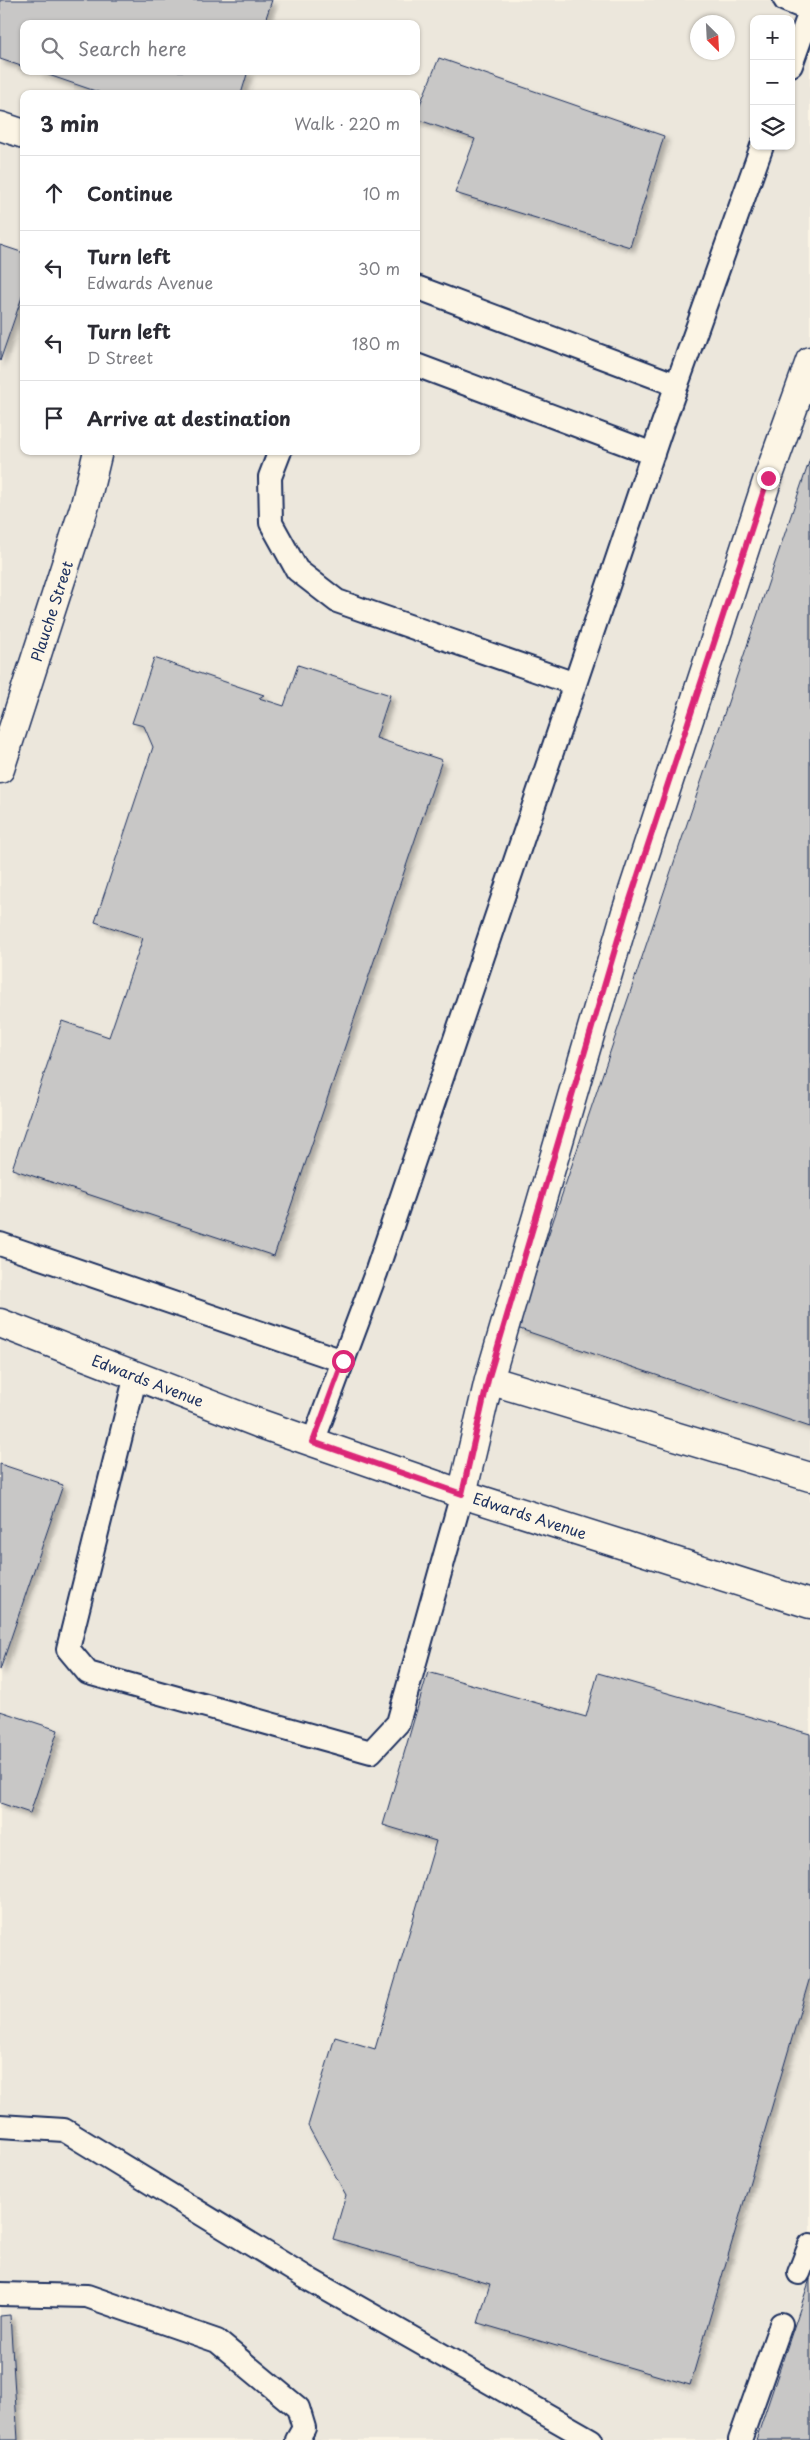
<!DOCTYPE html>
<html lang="en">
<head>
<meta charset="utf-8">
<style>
	:root { --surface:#fff; --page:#f2f2f3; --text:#2b2b33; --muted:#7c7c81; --line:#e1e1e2 }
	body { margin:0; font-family:"Playpen Sans",sans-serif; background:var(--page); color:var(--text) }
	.controls { position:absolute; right:15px; top:15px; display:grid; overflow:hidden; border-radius:10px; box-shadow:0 1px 4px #0004 }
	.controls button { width:45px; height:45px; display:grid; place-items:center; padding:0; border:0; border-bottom:1px solid var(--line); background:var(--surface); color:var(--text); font:25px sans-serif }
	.compass { position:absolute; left:690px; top:15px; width:45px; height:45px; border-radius:50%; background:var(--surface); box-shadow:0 1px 4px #0004; rotate:156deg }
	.stop { position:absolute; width:15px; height:15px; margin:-11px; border:4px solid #db2777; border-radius:50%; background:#fff }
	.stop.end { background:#db2777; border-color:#fff; box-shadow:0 1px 5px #0008 }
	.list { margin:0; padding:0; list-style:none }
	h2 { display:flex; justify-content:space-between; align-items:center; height:65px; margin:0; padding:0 20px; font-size:21px }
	h2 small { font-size:16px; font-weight:400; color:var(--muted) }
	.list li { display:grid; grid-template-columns:32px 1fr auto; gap:15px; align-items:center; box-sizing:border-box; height:75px; padding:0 20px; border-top:1px solid var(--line) }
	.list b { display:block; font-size:19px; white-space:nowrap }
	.list p { margin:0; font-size:16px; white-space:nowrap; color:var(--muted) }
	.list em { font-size:16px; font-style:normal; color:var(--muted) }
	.icon { flex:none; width:28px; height:28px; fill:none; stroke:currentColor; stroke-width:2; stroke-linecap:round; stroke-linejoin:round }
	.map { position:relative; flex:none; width:810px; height:2440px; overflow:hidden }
	.search { position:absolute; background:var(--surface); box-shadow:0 1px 4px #0004; left:20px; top:20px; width:400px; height:55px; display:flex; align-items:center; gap:12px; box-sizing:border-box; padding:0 18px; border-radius:10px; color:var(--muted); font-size:19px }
	.panel { position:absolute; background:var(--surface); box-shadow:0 1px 4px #0004; left:20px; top:90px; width:400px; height:365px; border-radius:10px }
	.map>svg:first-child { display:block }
	.built { fill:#ece7dc; fill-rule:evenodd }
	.building { fill:#c8c7c6; stroke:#1b2f5e; filter:url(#shadow) }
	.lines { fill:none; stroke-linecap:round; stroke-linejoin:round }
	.lane-casing { stroke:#1b2f5e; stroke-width:26 }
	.street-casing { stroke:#1b2f5e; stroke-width:31 }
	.secondary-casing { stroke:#1b2f5e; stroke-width:31 }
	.lane { stroke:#fcf5e5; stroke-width:22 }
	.street { stroke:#fcf5e5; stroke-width:28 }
	.secondary { stroke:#fcf5e5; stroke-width:28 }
	.route { stroke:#db2777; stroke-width:6 }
	.labels { text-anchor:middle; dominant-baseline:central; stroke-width:4; stroke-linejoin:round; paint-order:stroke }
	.street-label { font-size:15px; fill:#1b2f5e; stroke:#fcf5e5 }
</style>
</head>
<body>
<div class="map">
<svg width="810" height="2440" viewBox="0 0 810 2440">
	<defs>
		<filter id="shadow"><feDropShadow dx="4.5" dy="4.5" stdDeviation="2.5" flood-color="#0004"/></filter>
	</defs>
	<rect width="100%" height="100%" fill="#fcf5e5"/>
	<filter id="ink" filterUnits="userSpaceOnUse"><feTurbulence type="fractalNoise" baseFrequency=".02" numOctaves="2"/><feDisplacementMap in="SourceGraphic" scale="10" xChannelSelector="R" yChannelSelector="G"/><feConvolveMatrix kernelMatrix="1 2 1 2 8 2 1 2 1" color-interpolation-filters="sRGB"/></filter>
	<g filter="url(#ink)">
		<!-- built -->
		<path class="built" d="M 0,0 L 810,0 L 810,2440 L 0,2440 ZM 754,19 L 791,19 L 791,146 L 754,146 ZM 698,22 L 728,22 L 728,52 L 698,52 ZM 24,24 L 416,24 L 416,71 L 24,71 ZM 24,94 L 416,94 L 416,451 L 24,451 Z"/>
		<!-- building -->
		<path class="building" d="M 0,0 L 272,0 L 264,24 L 24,24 L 24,67 L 0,59 Z
			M 439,58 L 664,136 L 630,247 L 455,193 L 475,139 L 416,119 L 416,114 Z
			M 37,71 L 248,71 L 241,94 L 104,94 Z
			M 0,245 L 24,253 L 24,291 L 0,361 Z
			M 810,459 L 810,1427 L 517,1328 Z
			M 154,658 L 264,695 L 259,698 L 284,706 L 298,665 L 390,695 L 376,738 L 442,760 L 274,1256 L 12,1169 L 62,1021 L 109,1037 L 143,938 L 95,922 L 153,747 L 144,726 L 132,723 Z
			M 0,1464 L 63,1485 L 0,1670 Z
			M 428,1672 L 586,1717 L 598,1673 L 810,1734 L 810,1977 L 690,2385 L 478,2323 L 490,2284 L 333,2239 L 346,2195 L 308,2126 L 335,2037 L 375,2049 L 436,1841 L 383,1825 Z
			M 0,1711 L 58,1730 L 30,1813 L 0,1803 Z
			M 810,2279 L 810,2440 L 756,2440 Z
			M 10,2315 L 18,2440 L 0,2440 L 0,2316 Z"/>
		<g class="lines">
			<!-- lane casing -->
			<g class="lane-casing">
				<path id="lane" d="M 785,0 L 810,10
					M 791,65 L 810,12
					M 416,287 L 677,385
					M 416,365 L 653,454
					M 280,451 L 270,477 L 271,523 L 297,570 L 337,601 L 575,684
					M 0,1244 L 343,1361 L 313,1442
					M 343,1361 L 376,1273 L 660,432 L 762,146
					M 136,1375 L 68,1649 L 88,1673 L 371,1752 L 398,1723 L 462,1494
					M 0,2126 L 64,2130 L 305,2277 L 591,2440
					M 799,2273 L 810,2245
					M 0,2294 L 87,2296 L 217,2341 L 298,2408 L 304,2428 L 297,2440
					M 740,2440 L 781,2324"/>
			</g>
			<!-- street casing -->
			<g class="street-casing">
				<path id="street" d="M 0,126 L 24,134
					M 0,769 L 85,505 L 98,451
					M 489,1380 L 810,1477
					M 462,1494 L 489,1380 L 626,912 L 768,478 L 810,361"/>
			</g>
			<!-- secondary casing -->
			<g class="secondary-casing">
				<path id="secondary" d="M 0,1323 L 258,1423 L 462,1494 L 810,1604"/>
			</g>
			<!-- lane -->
			<use href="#lane" class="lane"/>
			<!-- street -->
			<use href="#street" class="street"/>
			<!-- secondary -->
			<use href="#secondary" class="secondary"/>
		</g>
	</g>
	<g class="lines" filter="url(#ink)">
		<!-- route -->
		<path class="route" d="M 343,1361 L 313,1442 L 462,1494 L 488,1380 L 626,912 L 768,478"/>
	</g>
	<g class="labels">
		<!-- street labels -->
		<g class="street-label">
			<text transform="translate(51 611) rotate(-72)">Plauche Street</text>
			<text transform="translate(148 1380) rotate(21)">Edwards Avenue</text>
			<text transform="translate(530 1515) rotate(18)">Edwards Avenue</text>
		</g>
	</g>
</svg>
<div class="controls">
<button>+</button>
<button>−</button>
<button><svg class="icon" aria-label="layers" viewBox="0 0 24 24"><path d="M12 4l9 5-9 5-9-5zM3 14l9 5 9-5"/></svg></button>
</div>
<svg class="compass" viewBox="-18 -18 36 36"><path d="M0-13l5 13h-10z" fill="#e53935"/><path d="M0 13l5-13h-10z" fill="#7c7c81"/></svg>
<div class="stop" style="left:343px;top:1361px"></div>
<div class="stop end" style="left:768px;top:478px"></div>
<div class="search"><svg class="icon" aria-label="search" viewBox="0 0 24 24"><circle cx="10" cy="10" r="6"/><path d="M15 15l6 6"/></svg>Search here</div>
<section class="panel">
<h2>3 min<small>Walk · 220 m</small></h2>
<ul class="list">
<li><svg class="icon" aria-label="ahead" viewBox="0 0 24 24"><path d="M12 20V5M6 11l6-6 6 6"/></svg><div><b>Continue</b></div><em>10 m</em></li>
<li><svg class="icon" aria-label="left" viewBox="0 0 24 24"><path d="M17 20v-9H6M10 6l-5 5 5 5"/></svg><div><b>Turn left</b><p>Edwards Avenue</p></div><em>30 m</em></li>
<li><svg class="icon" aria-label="left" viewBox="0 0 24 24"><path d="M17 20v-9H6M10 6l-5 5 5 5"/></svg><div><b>Turn left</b><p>D Street</p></div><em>180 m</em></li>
<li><svg class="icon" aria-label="arrive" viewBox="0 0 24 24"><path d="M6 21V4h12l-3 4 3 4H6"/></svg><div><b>Arrive at destination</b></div></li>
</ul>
</section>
</div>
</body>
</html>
